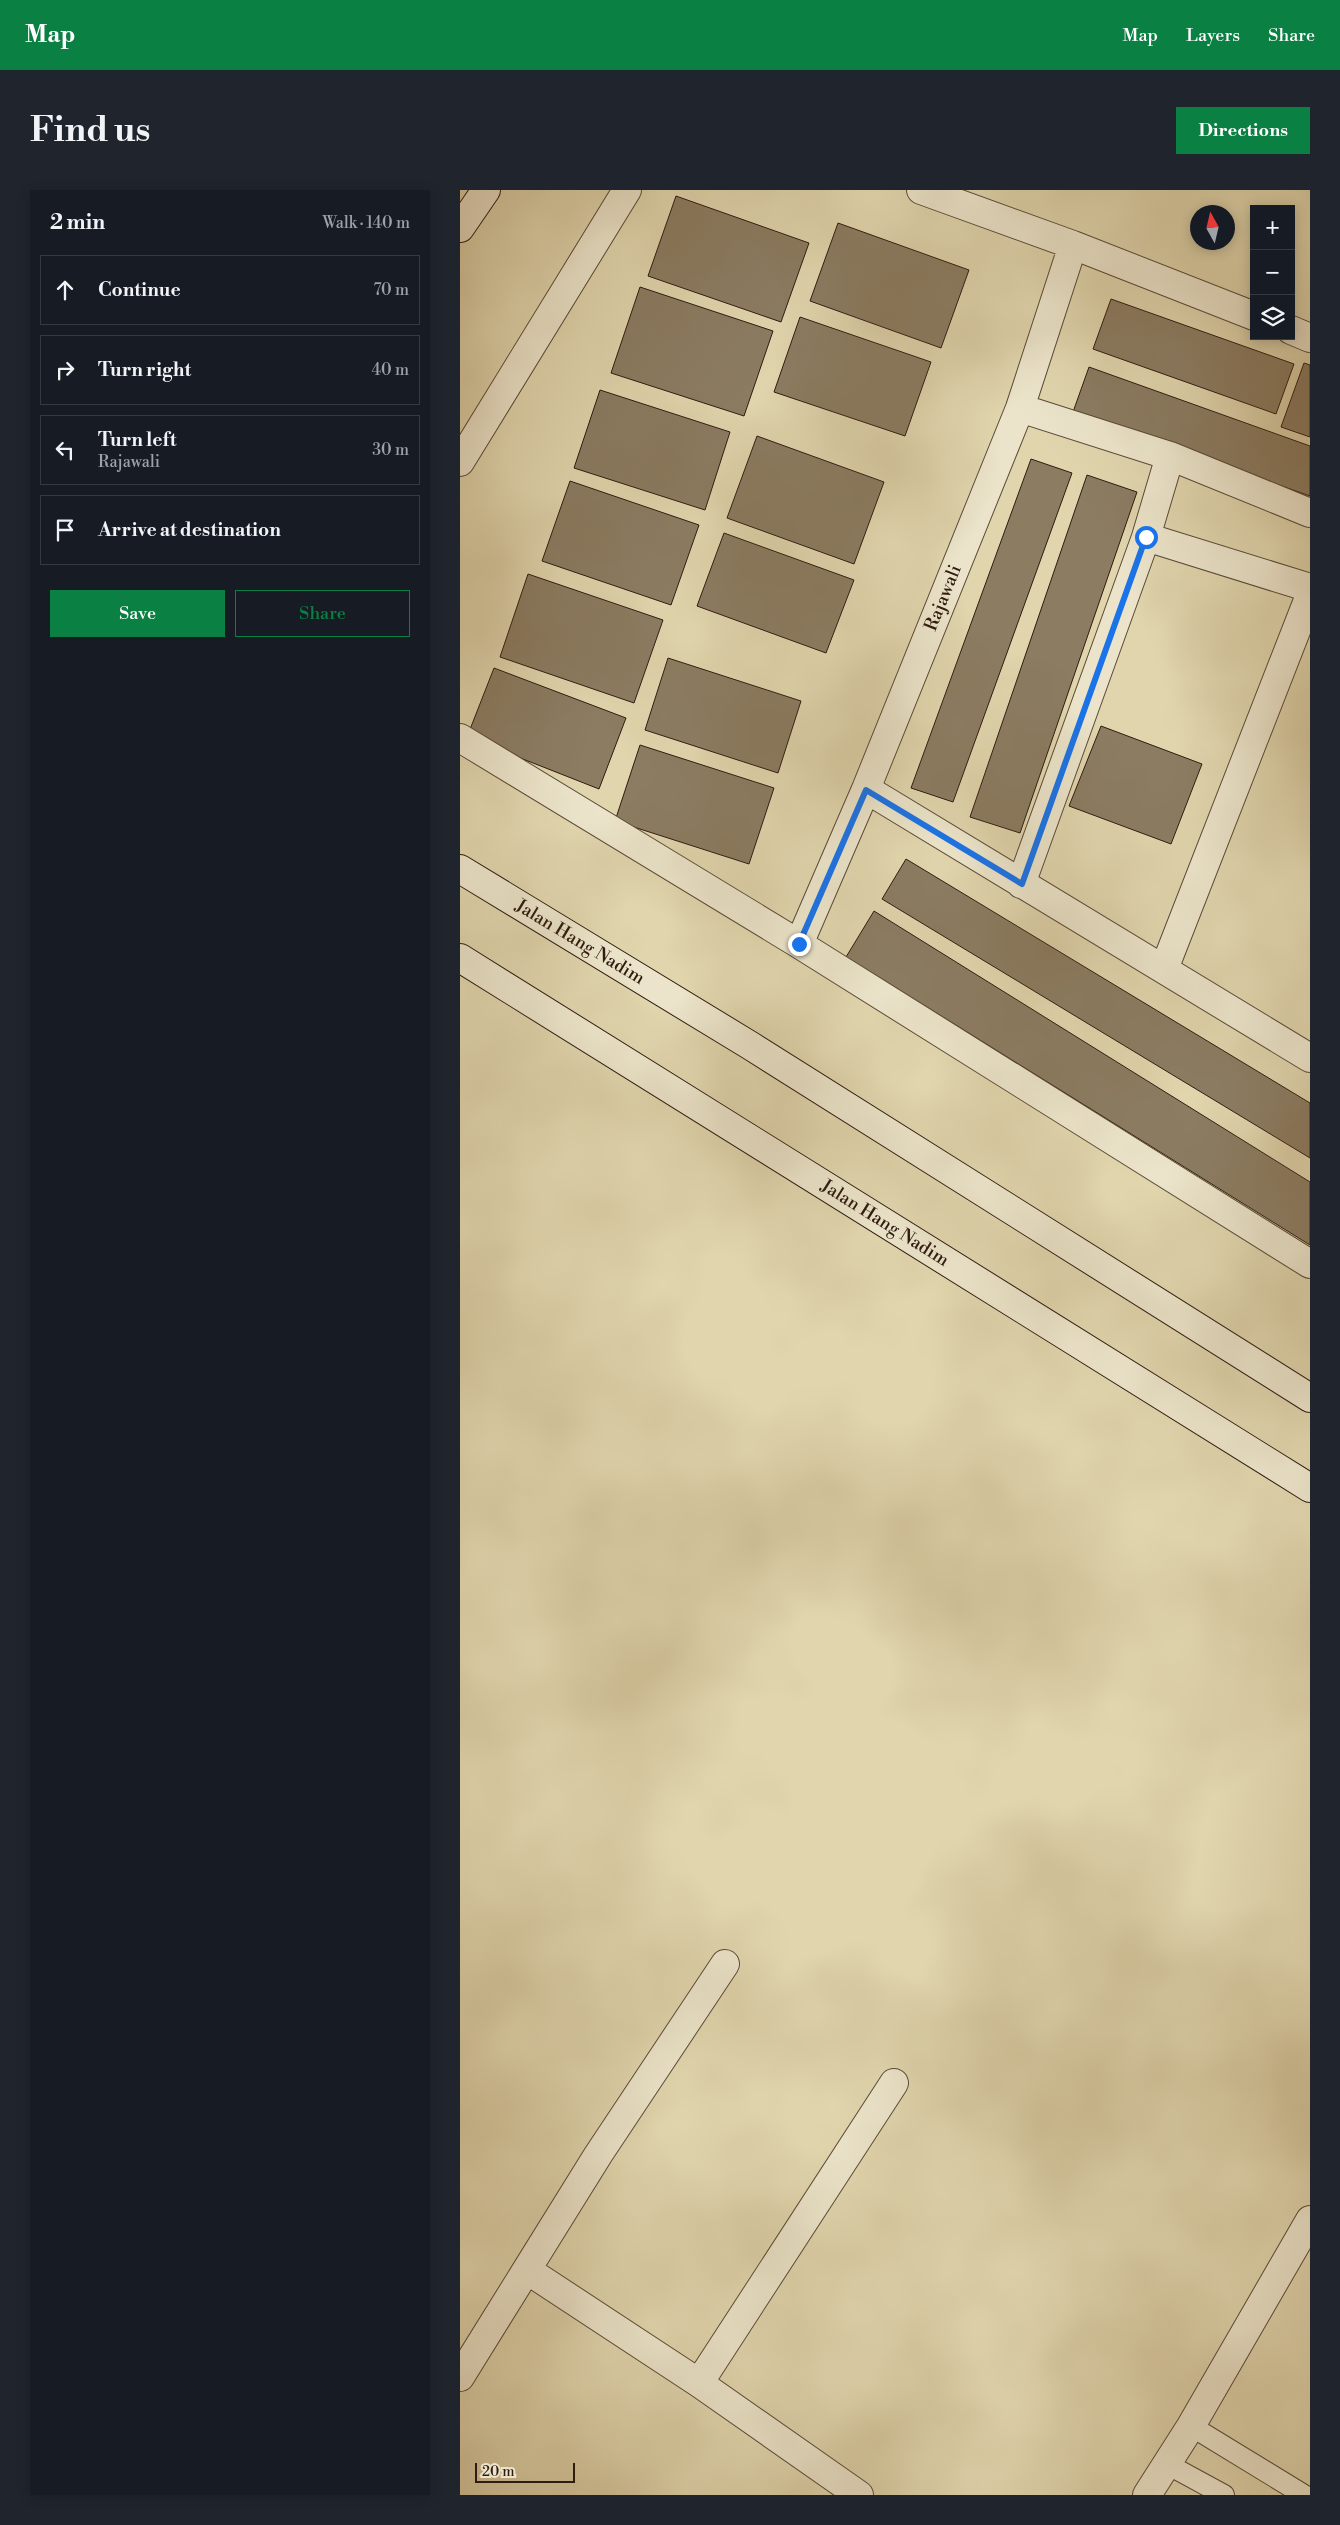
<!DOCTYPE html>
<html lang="en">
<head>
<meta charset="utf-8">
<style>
	:root { --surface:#171b24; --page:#20242c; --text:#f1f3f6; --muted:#9ea1a6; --line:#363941; --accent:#0b8043 }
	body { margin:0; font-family:"Libre Bodoni",serif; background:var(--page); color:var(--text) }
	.controls { position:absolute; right:15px; top:15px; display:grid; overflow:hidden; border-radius:0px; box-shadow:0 2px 12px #0003 }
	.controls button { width:45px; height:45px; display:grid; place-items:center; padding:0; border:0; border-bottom:1px solid var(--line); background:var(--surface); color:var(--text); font:25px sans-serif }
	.compass { position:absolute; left:730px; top:15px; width:45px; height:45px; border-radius:50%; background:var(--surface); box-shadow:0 2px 12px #0003; rotate:352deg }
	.scale { position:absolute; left:15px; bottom:12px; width:100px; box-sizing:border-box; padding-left:5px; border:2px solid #2f1b10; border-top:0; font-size:14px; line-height:18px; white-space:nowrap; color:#2f1b10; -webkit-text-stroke:4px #ebe4ca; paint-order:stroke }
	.stop { position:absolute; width:15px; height:15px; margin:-11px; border:4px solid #1a73e8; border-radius:50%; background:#fff }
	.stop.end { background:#1a73e8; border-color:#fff; box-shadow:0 1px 5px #0008 }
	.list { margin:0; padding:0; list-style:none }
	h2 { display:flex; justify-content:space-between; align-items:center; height:65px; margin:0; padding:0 20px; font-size:21px }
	h2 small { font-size:16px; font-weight:400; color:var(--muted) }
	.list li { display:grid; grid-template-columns:32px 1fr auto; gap:15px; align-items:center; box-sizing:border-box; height:70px; margin:0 10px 10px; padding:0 10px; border:1px solid var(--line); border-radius:0px }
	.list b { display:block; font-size:19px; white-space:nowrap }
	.list p { margin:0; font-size:16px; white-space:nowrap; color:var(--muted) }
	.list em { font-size:16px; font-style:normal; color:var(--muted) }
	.actions { display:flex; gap:10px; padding:15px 20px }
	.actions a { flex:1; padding:11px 0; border:1px solid var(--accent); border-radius:0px; text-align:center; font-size:18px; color:var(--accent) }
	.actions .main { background:var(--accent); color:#fff }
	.icon { flex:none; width:28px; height:28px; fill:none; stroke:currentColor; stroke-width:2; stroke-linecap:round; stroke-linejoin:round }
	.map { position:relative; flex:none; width:850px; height:2305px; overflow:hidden; border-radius:0px }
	header { display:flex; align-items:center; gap:30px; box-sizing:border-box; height:70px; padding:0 25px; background:var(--accent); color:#fff }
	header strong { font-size:24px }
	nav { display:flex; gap:28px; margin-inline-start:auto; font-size:18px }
	.intro { display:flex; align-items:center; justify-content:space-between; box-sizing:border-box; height:120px; padding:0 30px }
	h1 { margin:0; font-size:35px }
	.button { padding:12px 22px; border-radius:0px; background:var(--accent); color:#fff; font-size:18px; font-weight:700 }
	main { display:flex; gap:30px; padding:0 30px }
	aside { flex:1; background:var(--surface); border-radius:0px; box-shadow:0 2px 12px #0003 }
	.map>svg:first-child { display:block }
	.building { fill:#8b7c62; stroke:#2f1b10 }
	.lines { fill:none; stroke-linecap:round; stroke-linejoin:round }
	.lane-casing { stroke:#5b4a37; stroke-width:22 }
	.street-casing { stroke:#5b4a37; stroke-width:30 }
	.secondary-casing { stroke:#2f1b10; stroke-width:30 }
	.lane { stroke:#ebe4ca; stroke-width:20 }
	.street { stroke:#ebe4ca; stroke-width:28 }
	.secondary { stroke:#ebe4ca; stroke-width:28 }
	.route { stroke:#1a73e8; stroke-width:6 }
	.labels { text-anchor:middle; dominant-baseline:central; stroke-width:4; stroke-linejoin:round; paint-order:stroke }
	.street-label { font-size:18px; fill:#2f1b10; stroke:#ebe4ca }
</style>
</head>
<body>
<header>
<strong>Map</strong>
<nav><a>Map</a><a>Layers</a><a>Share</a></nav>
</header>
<div class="intro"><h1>Find us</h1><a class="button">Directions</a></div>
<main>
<aside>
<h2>2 min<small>Walk · 140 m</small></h2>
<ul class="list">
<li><svg class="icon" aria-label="ahead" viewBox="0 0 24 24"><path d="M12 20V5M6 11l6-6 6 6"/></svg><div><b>Continue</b></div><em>70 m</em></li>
<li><svg class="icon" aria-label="right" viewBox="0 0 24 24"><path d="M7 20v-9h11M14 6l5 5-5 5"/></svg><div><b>Turn right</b></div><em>40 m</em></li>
<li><svg class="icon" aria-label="left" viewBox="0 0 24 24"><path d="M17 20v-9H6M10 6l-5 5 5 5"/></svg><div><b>Turn left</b><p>Rajawali</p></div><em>30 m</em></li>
<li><svg class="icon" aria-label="arrive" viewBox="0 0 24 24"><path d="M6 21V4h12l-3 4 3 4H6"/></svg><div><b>Arrive at destination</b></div></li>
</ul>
<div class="actions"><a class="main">Save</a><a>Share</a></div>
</aside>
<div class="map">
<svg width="850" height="2305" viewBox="0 0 850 2305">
	<rect width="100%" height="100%" fill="#e0d5ad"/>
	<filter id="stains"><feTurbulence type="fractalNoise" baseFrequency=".004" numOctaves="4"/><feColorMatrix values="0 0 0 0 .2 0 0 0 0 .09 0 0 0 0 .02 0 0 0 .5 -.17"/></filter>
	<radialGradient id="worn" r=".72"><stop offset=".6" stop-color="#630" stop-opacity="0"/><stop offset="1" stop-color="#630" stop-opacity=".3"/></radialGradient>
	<!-- building -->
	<path class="building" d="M 216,6 L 349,53 L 321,132 L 188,86 Z
		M 378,33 L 509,80 L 481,158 L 350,111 Z
		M 180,97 L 313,141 L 284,226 L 151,183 Z
		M 651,109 L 834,174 L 816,224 L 633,159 Z
		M 340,127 L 471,172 L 445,246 L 314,202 Z
		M 844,173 L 850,175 L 850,247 L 821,237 Z
		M 629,177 L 850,256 L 850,306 L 613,222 Z
		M 140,200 L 270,242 L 245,320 L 114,278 Z
		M 297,246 L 424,292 L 394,374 L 267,328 Z
		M 571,269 L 612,283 L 493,612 L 451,598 Z
		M 627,285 L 677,302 L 560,643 L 510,627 Z
		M 110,291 L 239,335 L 211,415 L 82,371 Z
		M 264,343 L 394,390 L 366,463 L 237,416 Z
		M 68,384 L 203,430 L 174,513 L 40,467 Z
		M 208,468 L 341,511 L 318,583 L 185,540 Z
		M 34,478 L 166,528 L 139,599 L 7,547 Z
		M 641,536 L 742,574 L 711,654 L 609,616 Z
		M 180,555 L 314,598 L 289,674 L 155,631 Z
		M 446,669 L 850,913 L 850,968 L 422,709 Z
		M 414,721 L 850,992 L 850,1055 L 386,767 Z"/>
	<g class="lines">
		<!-- lane casing -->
		<g class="lane-casing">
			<path id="lane" d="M 731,2236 L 844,2305
				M 707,2274 L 764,2305"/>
		</g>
		<!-- street casing -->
		<g class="street-casing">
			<path id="street" d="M 461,0 L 613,55 L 794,126
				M 831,140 L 850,148
				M 560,218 L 710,266 L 850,323
				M 0,272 L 167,0
				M 686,347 L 850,398
				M 0,548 L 339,754 L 850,1074
				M 406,599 L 850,868
				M 561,694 L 686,347 L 710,266
				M 339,754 L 406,599 L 560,218 L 613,55
				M 704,779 L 850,405
				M 67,2080 L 239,2193 L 399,2305
				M 0,2187 L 138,1965 L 265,1774
				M 239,2193 L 434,1893
				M 687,2305 L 731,2236 L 850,2030"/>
		</g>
		<!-- secondary casing -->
		<g class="secondary-casing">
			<path id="secondary" d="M 0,38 L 26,0
				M 0,679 L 291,856 L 850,1208
				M 0,768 L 850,1298"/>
		</g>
		<!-- lane -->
		<use href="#lane" class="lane"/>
		<!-- street -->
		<use href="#street" class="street"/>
		<!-- secondary -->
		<use href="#secondary" class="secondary"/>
	</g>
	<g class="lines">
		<!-- route -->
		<path class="route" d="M 339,754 L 406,600 L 562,694 L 686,347"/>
	</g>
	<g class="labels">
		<!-- street labels -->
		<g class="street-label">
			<text transform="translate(483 408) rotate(-68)">Rajawali</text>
			<text transform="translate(120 752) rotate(31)">Jalan Hang Nadim</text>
			<text transform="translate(425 1033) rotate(32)">Jalan Hang Nadim</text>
		</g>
	</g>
	<rect width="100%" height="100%" filter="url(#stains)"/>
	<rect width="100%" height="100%" fill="url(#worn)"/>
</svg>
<div class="controls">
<button>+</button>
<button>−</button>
<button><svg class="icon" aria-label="layers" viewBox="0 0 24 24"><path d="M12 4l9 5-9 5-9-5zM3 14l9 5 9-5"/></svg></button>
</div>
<svg class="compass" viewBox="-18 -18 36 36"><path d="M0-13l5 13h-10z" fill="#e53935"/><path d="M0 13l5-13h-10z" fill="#9ea1a6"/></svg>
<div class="scale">20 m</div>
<div class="stop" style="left:686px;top:347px"></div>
<div class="stop end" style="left:339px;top:754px"></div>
</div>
</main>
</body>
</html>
